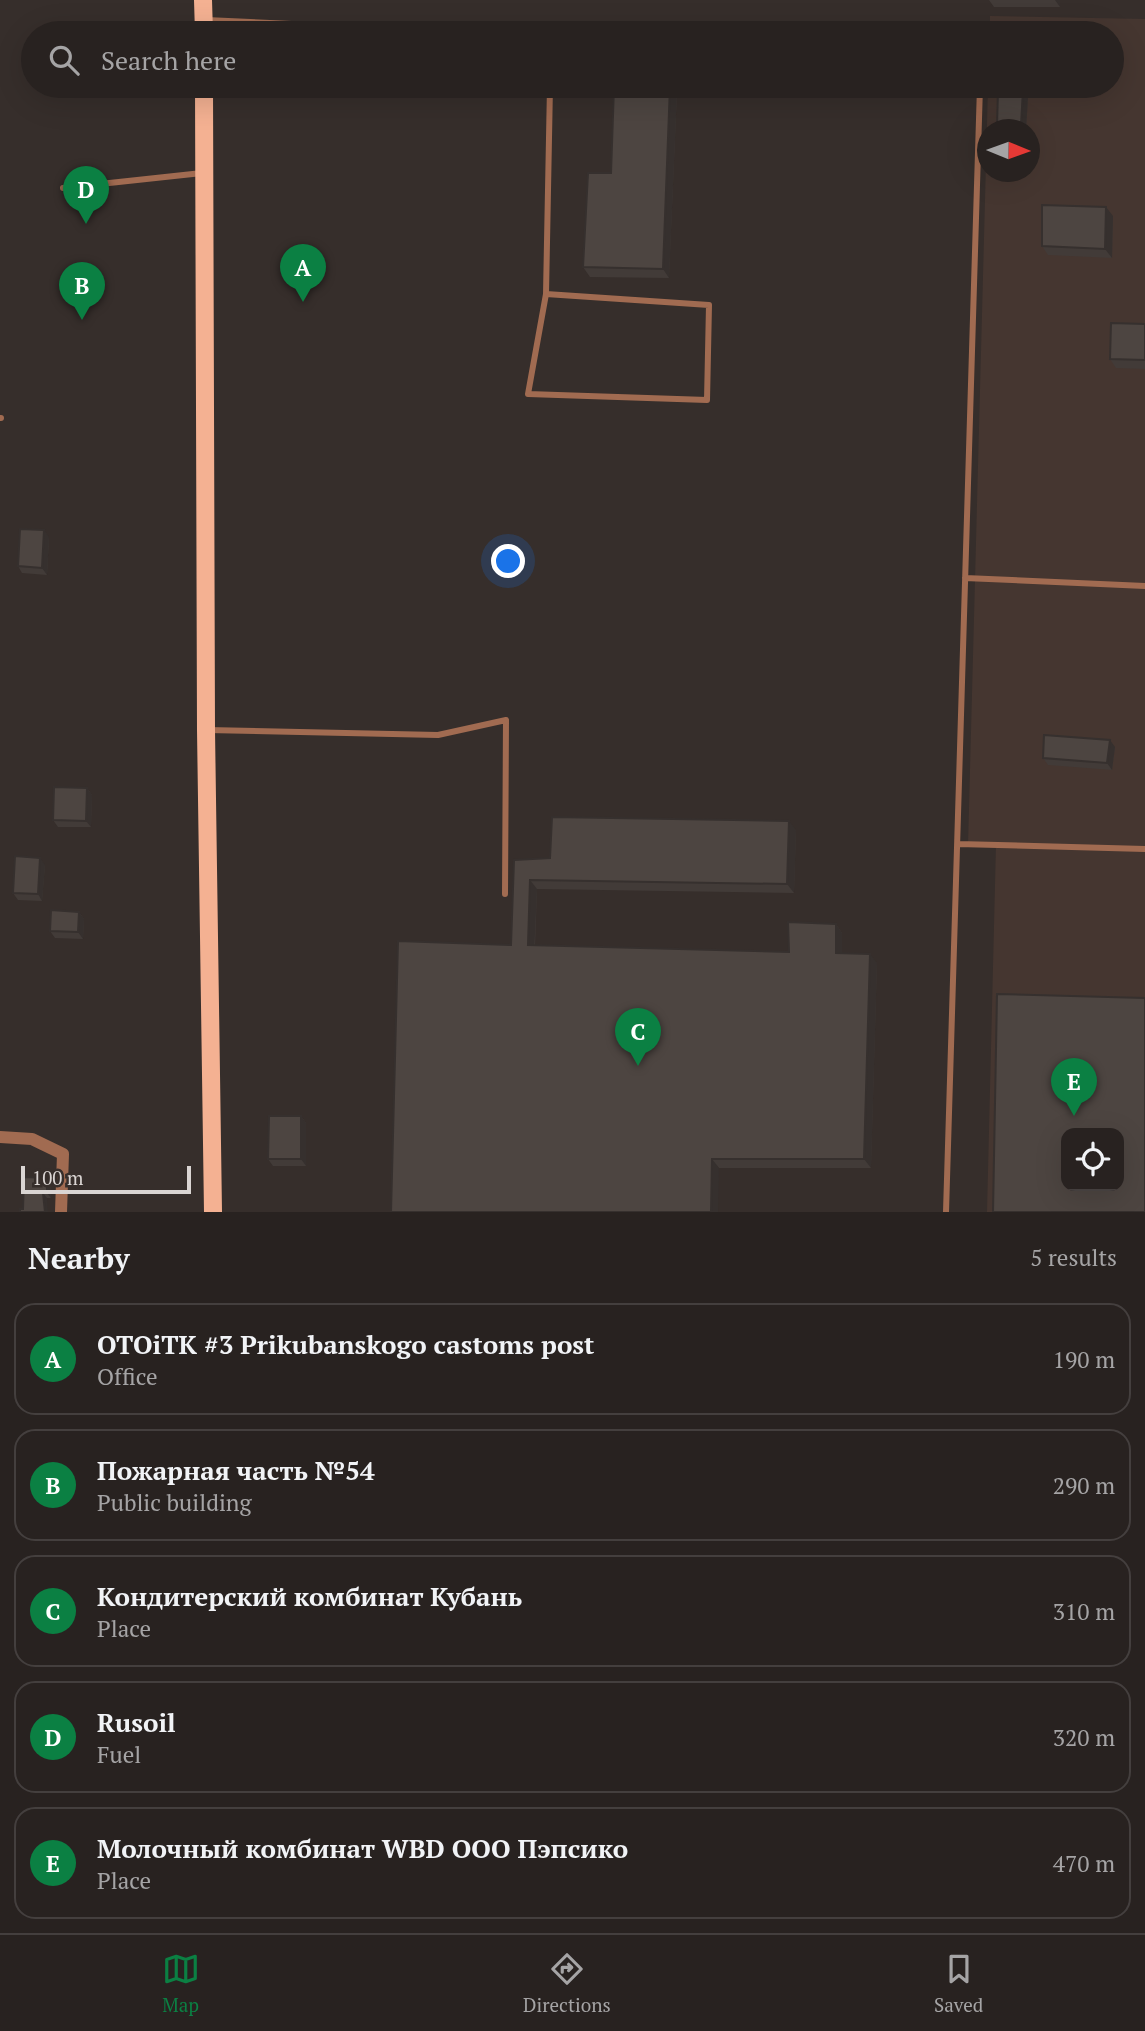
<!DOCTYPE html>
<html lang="en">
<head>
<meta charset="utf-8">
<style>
	:root { --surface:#282220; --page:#302a29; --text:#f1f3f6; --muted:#a5a4a5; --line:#443f3e; --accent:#0b8043 }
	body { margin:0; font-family:"PT Serif",serif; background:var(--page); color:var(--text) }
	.controls { position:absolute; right:21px; bottom:21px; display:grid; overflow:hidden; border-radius:14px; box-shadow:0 7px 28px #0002 }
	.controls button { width:63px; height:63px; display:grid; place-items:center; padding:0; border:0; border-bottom:2px solid var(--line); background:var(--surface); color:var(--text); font:35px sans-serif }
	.compass { position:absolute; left:977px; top:119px; width:63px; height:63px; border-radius:50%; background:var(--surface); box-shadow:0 7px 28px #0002; rotate:91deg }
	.scale { position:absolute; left:21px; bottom:18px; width:170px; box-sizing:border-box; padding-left:7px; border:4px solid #dad5d3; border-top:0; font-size:19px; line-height:24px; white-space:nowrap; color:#dad5d3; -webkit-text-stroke:5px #362e2b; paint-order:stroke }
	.you { position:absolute; left:509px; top:562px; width:24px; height:24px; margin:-18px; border:5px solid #fff; border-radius:50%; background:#1a73e8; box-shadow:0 0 0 10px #1a73e833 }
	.badge { display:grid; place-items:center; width:46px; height:46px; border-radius:50%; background:var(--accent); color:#fff; font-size:23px; font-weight:700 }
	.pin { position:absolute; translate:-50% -58px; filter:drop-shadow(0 2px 4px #0008) }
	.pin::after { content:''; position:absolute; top:37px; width:24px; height:21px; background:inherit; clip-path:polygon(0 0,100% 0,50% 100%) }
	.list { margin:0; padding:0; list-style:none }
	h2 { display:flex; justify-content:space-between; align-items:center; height:91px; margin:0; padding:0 28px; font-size:30px }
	h2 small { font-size:23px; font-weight:400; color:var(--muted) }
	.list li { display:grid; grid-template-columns:46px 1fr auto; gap:21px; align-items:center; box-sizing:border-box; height:112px; margin:0 14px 14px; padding:0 14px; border:2px solid var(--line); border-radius:21px }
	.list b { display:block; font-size:26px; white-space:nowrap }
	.list p { margin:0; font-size:23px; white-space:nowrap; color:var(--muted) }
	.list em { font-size:23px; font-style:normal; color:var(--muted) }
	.icon { flex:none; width:38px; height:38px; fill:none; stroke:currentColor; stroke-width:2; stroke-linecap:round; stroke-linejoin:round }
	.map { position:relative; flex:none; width:1145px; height:1212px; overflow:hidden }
	.search { position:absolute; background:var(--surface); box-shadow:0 7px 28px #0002; left:21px; right:21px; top:21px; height:77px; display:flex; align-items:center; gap:18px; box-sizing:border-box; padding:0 24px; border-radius:38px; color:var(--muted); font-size:26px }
	.sheet { height:721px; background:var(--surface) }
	nav { display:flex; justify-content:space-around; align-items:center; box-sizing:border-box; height:98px; border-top:2px solid var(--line); background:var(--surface); font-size:19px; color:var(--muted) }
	nav a { display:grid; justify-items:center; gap:4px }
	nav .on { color:var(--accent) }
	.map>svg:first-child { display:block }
	.built { fill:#453630; fill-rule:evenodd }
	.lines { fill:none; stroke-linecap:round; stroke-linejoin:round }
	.service { stroke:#a16b51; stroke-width:6 }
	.minor { stroke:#a16b51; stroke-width:12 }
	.primary { stroke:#f4b192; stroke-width:18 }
	.wall { fill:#423b38 }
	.shaded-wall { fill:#36302e }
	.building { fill:#4d4541; stroke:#36302e; stroke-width:2; fill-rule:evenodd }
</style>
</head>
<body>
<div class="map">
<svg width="1145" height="1212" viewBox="0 0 1145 1212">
	<rect width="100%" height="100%" fill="#362e2b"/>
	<!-- built -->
	<path class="built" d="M 990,16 L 1145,19 L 1145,1212 L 987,1212 L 996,844 L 968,846 L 988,86 L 1112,86 L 1112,33 L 990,33 ZM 988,130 L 1030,130 L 1030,172 L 988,172 ZM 1066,1133 L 1119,1133 L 1119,1186 L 1066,1186 Z"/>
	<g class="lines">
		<!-- service -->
		<path class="service" d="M 206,20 L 484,33
			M 63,188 L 202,173
			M 546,294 L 709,305 L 707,400 L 528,394 L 546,294 L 550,86
			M 0,418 L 1,418
			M 965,578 L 1145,586
			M 207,730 L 438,735 L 506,720 L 505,894
			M 958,844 L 1145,849
			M 946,1212 L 980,86"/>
		<!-- minor -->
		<path class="minor" d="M 0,1137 L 32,1139 L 63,1154 L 61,1212"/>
		<!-- primary -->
		<path class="primary" d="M 203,0 L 204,33
			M 204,86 L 206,730 L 213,1212"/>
	</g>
	<!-- wall -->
	<path class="wall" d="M 989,0 L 1060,0 L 1060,7 L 994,7 Z
		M 614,86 L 672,86 L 677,92 L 669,278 L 590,277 L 583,267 L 611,173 Z
		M 1028,97 L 1026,130 L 1000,130 L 997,126 Z
		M 1113,216 L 1112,258 L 1048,255 L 1042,246 Z
		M 1145,324 L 1145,369 L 1116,368 L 1110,359 Z
		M 49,537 L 47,575 L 22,573 L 18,566 Z
		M 1115,747 L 1112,770 L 1048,765 L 1043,758 Z
		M 87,788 L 92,795 L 91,827 L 58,827 L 53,820 Z
		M 796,830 L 794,893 L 537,889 L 535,945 L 789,952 L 836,924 L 842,933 L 842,953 L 877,963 L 871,1168 L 719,1168 L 511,945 L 514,860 L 550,858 Z
		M 45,865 L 42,901 L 18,900 L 13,893 Z
		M 79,912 L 84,919 L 83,939 L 55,938 L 50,931 Z
		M 301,1116 L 306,1123 L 306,1166 L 273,1166 L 268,1159 Z
		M 50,1183 L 51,1198 L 47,1198 L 23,1209 Z"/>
	<!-- shaded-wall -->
	<path class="shaded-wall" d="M 1055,0 L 1060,0 L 1060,7 Z
		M 670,86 L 672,86 L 677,92 L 669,278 L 663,269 Z
		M 1023,90 L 1028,97 L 1026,130 L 1024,130 L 1021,125 Z
		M 1106,207 L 1113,216 L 1112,258 L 1105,249 Z
		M 44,530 L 49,537 L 47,575 L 42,568 Z
		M 1110,740 L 1115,747 L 1112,770 L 1107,763 Z
		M 87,788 L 92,795 L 91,827 L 86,821 Z
		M 789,821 L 796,830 L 794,893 L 787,884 Z
		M 40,858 L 45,865 L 42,901 L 38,894 Z
		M 530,880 L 537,889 L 534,954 L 528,945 Z
		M 79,912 L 84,919 L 83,939 L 78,932 Z
		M 836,924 L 842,933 L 842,962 L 836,953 Z
		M 870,954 L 877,963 L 871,1168 L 864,1159 Z
		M 301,1116 L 306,1123 L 306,1166 L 301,1159 Z
		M 712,1159 L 719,1168 L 718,1212 L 711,1212 Z
		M 47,1178 L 50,1183 L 51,1198 L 47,1193 Z
		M 43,1193 L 47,1198 L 48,1212 L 45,1212 Z"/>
	<!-- building -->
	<path class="building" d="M 614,86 L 670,86 L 663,269 L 583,267 L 588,173 L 611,173 Z
		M 998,90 L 1023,90 L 1021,125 L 997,126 Z
		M 1042,205 L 1106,207 L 1105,249 L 1042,246 Z
		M 1111,323 L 1145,324 L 1145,360 L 1110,359 Z
		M 20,529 L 44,530 L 42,568 L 18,566 Z
		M 1044,735 L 1110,740 L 1107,763 L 1043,758 Z
		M 54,787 L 87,788 L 86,821 L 53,820 Z
		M 552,817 L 789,821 L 787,884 L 530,880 L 528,945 L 789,952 L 788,922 L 836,924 L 836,953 L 870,954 L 864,1159 L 712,1159 L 711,1212 L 391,1212 L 398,941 L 511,945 L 514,860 L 550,858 Z
		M 15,856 L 40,858 L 38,894 L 13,893 Z
		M 51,910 L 79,912 L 78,932 L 50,931 Z
		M 997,994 L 1145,998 L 1145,1212 L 993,1212 ZM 1066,1133 L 1119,1133 L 1119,1186 L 1066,1186 Z
		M 269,1116 L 301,1116 L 301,1159 L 268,1159 Z
		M 24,1177 L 47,1178 L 47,1193 L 43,1193 L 45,1212 L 20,1212 L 20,1209 L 23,1209 Z"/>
</svg>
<div class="controls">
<button><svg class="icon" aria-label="locate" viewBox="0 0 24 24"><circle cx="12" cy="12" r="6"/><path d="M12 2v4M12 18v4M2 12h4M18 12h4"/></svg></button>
</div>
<svg class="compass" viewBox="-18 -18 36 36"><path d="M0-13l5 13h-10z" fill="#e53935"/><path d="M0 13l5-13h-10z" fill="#a5a4a5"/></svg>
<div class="scale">100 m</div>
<div class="you"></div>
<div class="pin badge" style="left:303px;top:302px">A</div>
<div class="pin badge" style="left:82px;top:320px">B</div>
<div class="pin badge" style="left:638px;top:1066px">C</div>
<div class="pin badge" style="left:86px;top:224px">D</div>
<div class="pin badge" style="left:1074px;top:1116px">E</div>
<div class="search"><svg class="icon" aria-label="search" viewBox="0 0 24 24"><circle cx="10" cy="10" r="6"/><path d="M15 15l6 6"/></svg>Search here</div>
</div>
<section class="sheet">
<h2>Nearby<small>5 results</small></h2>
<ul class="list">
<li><span class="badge">A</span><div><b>OTOiTK #3 Prikubanskogo castoms post</b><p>Office</p></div><em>190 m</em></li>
<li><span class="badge">B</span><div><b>Пожарная часть №54</b><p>Public building</p></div><em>290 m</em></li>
<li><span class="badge">C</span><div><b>Кондитерский комбинат Кубань</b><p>Place</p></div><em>310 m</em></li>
<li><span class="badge">D</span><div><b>Rusoil</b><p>Fuel</p></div><em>320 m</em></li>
<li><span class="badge">E</span><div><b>Молочный комбинат WBD ООО Пэпсико</b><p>Place</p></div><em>470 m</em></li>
</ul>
</section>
<nav>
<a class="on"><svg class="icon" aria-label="map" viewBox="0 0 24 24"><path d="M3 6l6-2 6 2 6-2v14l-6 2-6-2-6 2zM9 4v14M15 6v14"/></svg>Map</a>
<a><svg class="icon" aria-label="directions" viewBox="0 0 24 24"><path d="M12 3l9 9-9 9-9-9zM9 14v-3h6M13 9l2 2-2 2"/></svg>Directions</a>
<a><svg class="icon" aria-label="saved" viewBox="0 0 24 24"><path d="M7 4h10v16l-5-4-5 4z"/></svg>Saved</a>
</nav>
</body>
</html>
